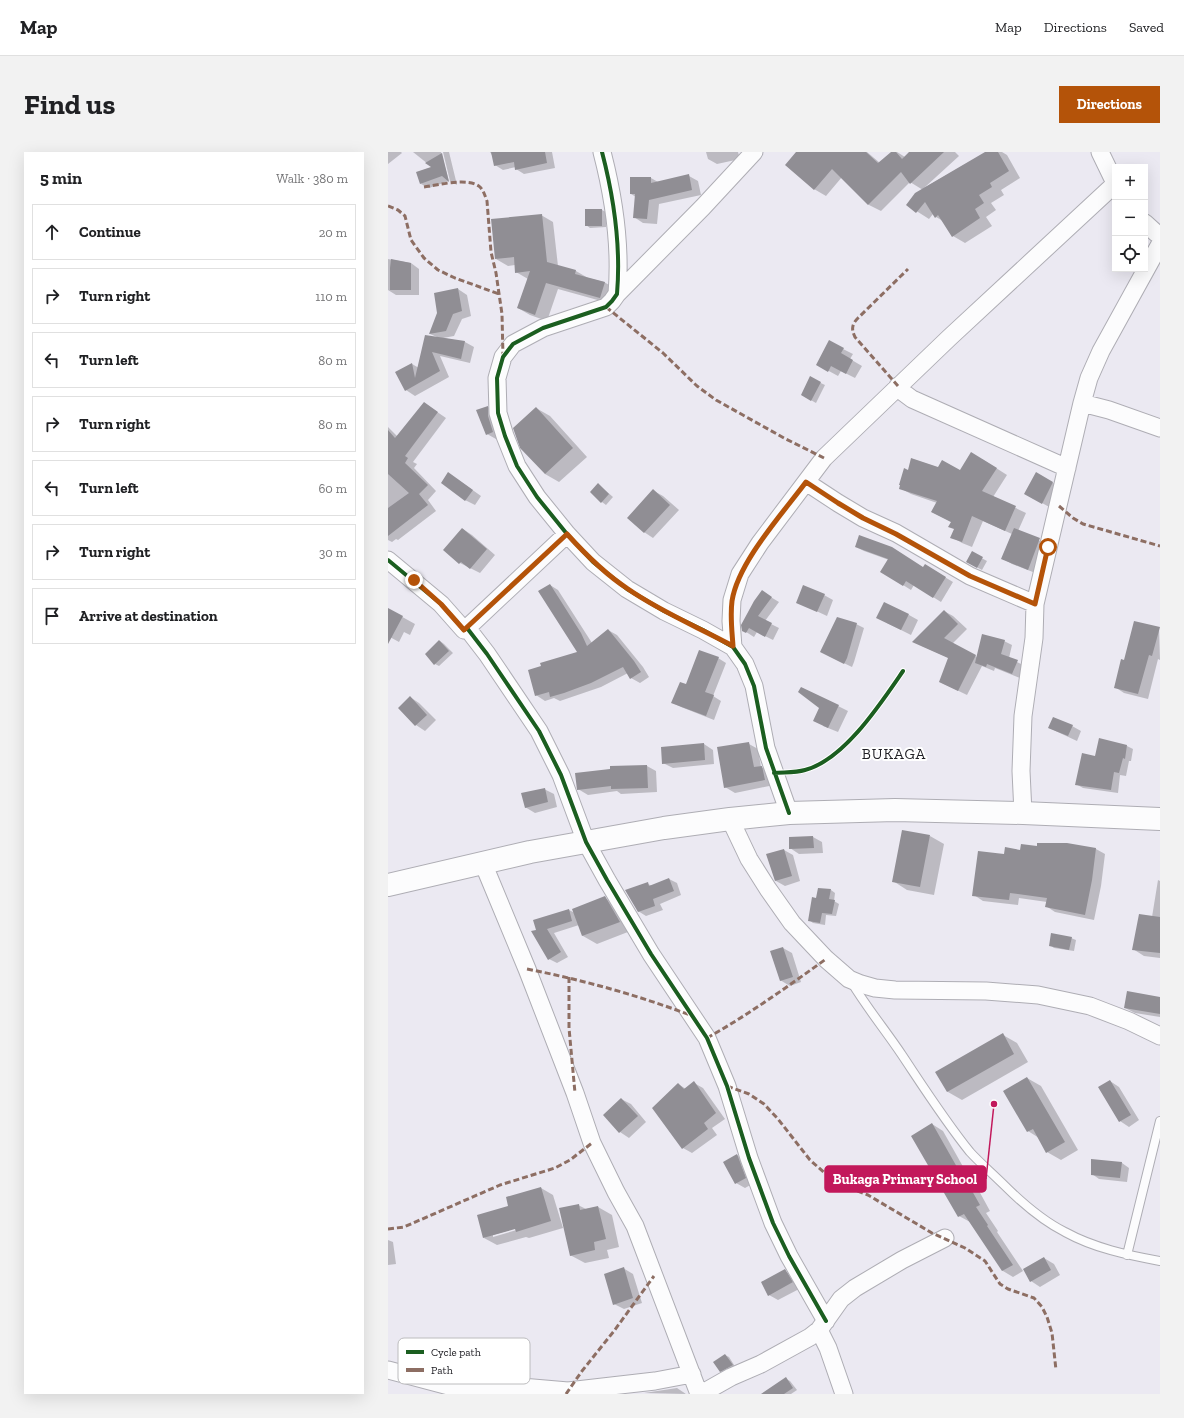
<!DOCTYPE html>
<html lang="en">
<head>
<meta charset="utf-8">
<style>
	:root { --surface:#fff; --page:#f2f2f2; --text:#202124; --muted:#757577; --line:#e0e0e0; --accent:#b45309 }
	body { margin:0; font-family:"Zilla Slab",serif; background:var(--page); color:var(--text) }
	.controls { position:absolute; right:12px; top:12px; display:grid; overflow:hidden; border-radius:0px; box-shadow:0 4px 16px #0002 }
	.controls button { width:36px; height:36px; display:grid; place-items:center; padding:0; border:0; border-bottom:1px solid var(--line); background:var(--surface); color:var(--text); font:20px sans-serif }
	.stop { position:absolute; width:12px; height:12px; margin:-9px; border:3px solid #b45309; border-radius:50%; background:#fff }
	.stop.end { background:#b45309; border-color:#fff; box-shadow:0 1px 4px #0008 }
	.list { margin:0; padding:0; list-style:none }
	h2 { display:flex; justify-content:space-between; align-items:center; height:52px; margin:0; padding:0 16px; font-size:17px }
	h2 small { font-size:13px; font-weight:400; color:var(--muted) }
	.list li { display:grid; grid-template-columns:26px 1fr auto; gap:12px; align-items:center; box-sizing:border-box; height:56px; margin:0 8px 8px; padding:0 8px; border:1px solid var(--line); border-radius:0px }
	.list b { display:block; font-size:15px; white-space:nowrap }
	.list em { font-size:13px; font-style:normal; color:var(--muted) }
	.icon { flex:none; width:22px; height:22px; fill:none; stroke:currentColor; stroke-width:2; stroke-linecap:round; stroke-linejoin:round }
	.map { position:relative; flex:none; width:772px; height:1242px; overflow:hidden; border-radius:0px }
	header { display:flex; align-items:center; gap:24px; box-sizing:border-box; height:56px; padding:0 20px; background:var(--surface); border-bottom:1px solid var(--line) }
	header strong { font-size:19px }
	nav { display:flex; gap:22px; margin-inline-start:auto; font-size:14px }
	.intro { display:flex; align-items:center; justify-content:space-between; box-sizing:border-box; height:96px; padding:0 24px }
	h1 { margin:0; font-size:28px }
	.button { padding:10px 18px; border-radius:0px; background:var(--accent); color:#fff; font-size:14px; font-weight:700 }
	main { display:flex; gap:24px; padding:0 24px }
	aside { flex:1; background:var(--surface); border-radius:0px; box-shadow:0 4px 16px #0002 }
	.map>svg:first-child { display:block }
	.shadow { fill:#0003; fill-rule:evenodd }
	.building { fill:#908e94 }
	.lines { fill:none; stroke-linecap:round; stroke-linejoin:round }
	.lane-casing { stroke:#aeadb4; stroke-width:10 }
	.street-casing { stroke:#aeadb4; stroke-width:19 }
	.secondary-casing { stroke:#aeadb4; stroke-width:24 }
	.lane { stroke:#fcfcfd; stroke-width:8 }
	.street { stroke:#fcfcfd; stroke-width:17 }
	.secondary { stroke:#fcfcfd; stroke-width:22 }
	.quiet { stroke:#8d6e63; stroke-width:3; stroke-dasharray:6 3; stroke-linecap:butt }
	.cycleway-casing { stroke:#fff; stroke-width:6 }
	.cycleway { stroke:#1b5e20; stroke-width:4 }
	.route { stroke:#b45309; stroke-width:5 }
	.labels { text-anchor:middle; dominant-baseline:central; stroke-width:4; stroke-linejoin:round; paint-order:stroke }
	.quarter-label { font-size:15px; letter-spacing:1px; fill:#212026; stroke:#fff }
	.key { fill:#fff; stroke:#bcbcbe; stroke-width:1 }
	.key-label { font-size:11px; fill:#212026 }
	.leader { fill:none; stroke:#c2185b; stroke-width:1.5 }
	.callout-dot { fill:#c2185b; stroke:#fff; stroke-width:1.5 }
	.callout { fill:#c2185b; stroke:#c2185b; stroke-width:1.5 }
	.callout-label { font-size:14px; text-anchor:middle; font-weight:bold; fill:#fff }
</style>
</head>
<body>
<header>
<strong>Map</strong>
<nav><a>Map</a><a>Directions</a><a>Saved</a></nav>
</header>
<div class="intro"><h1>Find us</h1><a class="button">Directions</a></div>
<main>
<aside>
<h2>5 min<small>Walk · 380 m</small></h2>
<ul class="list">
<li><svg class="icon" aria-label="ahead" viewBox="0 0 24 24"><path d="M12 20V5M6 11l6-6 6 6"/></svg><div><b>Continue</b></div><em>20 m</em></li>
<li><svg class="icon" aria-label="right" viewBox="0 0 24 24"><path d="M7 20v-9h11M14 6l5 5-5 5"/></svg><div><b>Turn right</b></div><em>110 m</em></li>
<li><svg class="icon" aria-label="left" viewBox="0 0 24 24"><path d="M17 20v-9H6M10 6l-5 5 5 5"/></svg><div><b>Turn left</b></div><em>80 m</em></li>
<li><svg class="icon" aria-label="right" viewBox="0 0 24 24"><path d="M7 20v-9h11M14 6l5 5-5 5"/></svg><div><b>Turn right</b></div><em>80 m</em></li>
<li><svg class="icon" aria-label="left" viewBox="0 0 24 24"><path d="M17 20v-9H6M10 6l-5 5 5 5"/></svg><div><b>Turn left</b></div><em>60 m</em></li>
<li><svg class="icon" aria-label="right" viewBox="0 0 24 24"><path d="M7 20v-9h11M14 6l5 5-5 5"/></svg><div><b>Turn right</b></div><em>30 m</em></li>
<li><svg class="icon" aria-label="arrive" viewBox="0 0 24 24"><path d="M6 21V4h12l-3 4 3 4H6"/></svg><div><b>Arrive at destination</b></div></li>
</ul>
</aside>
<div class="map">
<svg width="772" height="1242" viewBox="0 0 772 1242">
	<rect width="100%" height="100%" fill="#ebe9f2"/>
	<!-- shadow -->
	<path class="shadow" d="M 0,0 L 13,0 L 14,1 L 0,12 Z
		M 25,0 L 53,0 L 61,29 L 41,36 L 33,32 L 45,16 Z
		M 55,0 L 61,0 L 69,33 L 62,29 Z
		M 102,0 L 164,0 L 167,16 L 136,22 L 128,17 L 128,15 L 115,18 L 107,13 L 106,6 Z
		M 318,0 L 350,0 L 352,7 L 329,12 L 320,7 Z
		M 409,0 L 479,0 L 492,11 L 505,0 L 509,0 L 517,5 L 522,0 L 567,0 L 571,4 L 536,36 L 599,0 L 614,0 L 619,3 L 632,26 L 613,38 L 616,43 L 603,51 L 608,58 L 598,65 L 604,74 L 577,91 L 565,84 L 555,69 L 548,65 L 545,62 L 541,67 L 519,53 L 535,38 L 522,30 L 493,59 L 481,53 L 454,25 L 438,44 L 426,37 Z
		M 301,24 L 310,29 L 313,43 L 271,52 L 269,72 L 255,71 L 246,65 L 248,45 L 243,42 L 263,26 L 270,30 Z
		M 214,58 L 218,60 L 218,75 L 202,76 L 198,73 Z
		M 153,63 L 165,70 L 170,114 L 188,119 L 200,126 L 216,130 L 228,137 L 224,152 L 170,137 L 159,169 L 142,163 L 130,156 L 140,127 L 128,120 L 127,113 L 120,114 L 108,107 Z
		M 0,107 L 23,111 L 31,117 L 31,143 L 8,143 L 0,138 Z
		M 70,137 L 79,143 L 83,164 L 74,167 L 66,184 L 55,186 L 77,190 L 86,195 L 82,211 L 52,204 L 61,225 L 27,244 L 18,238 L 8,221 L 24,212 L 31,216 L 49,185 L 42,182 Z
		M 455,197 L 465,202 L 462,207 L 474,214 L 467,226 L 453,219 L 450,224 L 439,218 Z
		M 422,226 L 437,233 L 428,251 L 414,243 Z
		M 36,251 L 58,266 L 25,310 L 29,312 L 26,316 L 48,339 L 40,348 L 48,359 L 10,388 L 8,387 L 4,390 L 0,388 L 0,275 L 10,285 Z
		M 100,255 L 109,260 L 114,285 L 108,287 L 99,282 Z
		M 148,256 L 162,264 L 199,305 L 171,330 L 157,322 Z
		M 594,307 L 619,323 L 605,345 L 638,361 L 630,379 L 661,393 L 650,422 L 624,412 L 614,406 L 624,382 L 595,369 L 584,395 L 574,391 L 564,385 L 567,377 L 563,370 L 544,360 L 549,351 L 523,342 L 512,336 L 520,319 L 550,316 L 572,319 Z
		M 649,322 L 674,336 L 663,356 L 638,342 Z
		M 69,327 L 93,344 L 87,353 L 77,348 Z
		M 210,332 L 225,345 L 218,353 L 214,350 Z
		M 266,339 L 275,344 L 291,358 L 265,386 L 256,380 Z
		M 75,377 L 84,383 L 107,403 L 92,421 L 72,411 Z
		M 468,395 L 535,416 L 545,418 L 565,430 L 553,450 L 526,433 L 523,438 L 515,433 L 501,408 L 476,399 Z
		M 584,401 L 599,409 L 594,418 L 579,410 Z
		M 162,433 L 170,438 L 204,491 L 220,478 L 229,483 L 255,515 L 261,525 L 252,531 L 243,526 L 240,521 L 213,535 L 172,549 L 166,546 L 157,549 L 148,543 L 191,501 Z
		M 436,443 L 445,448 L 439,464 L 409,450 Z
		M 381,444 L 391,450 L 377,469 L 391,476 L 385,488 L 369,480 L 366,485 L 355,478 Z
		M 0,457 L 27,472 L 22,483 L 16,480 L 11,490 L 0,484 Z
		M 556,459 L 565,464 L 579,477 L 564,492 L 589,505 L 616,489 L 624,493 L 621,506 L 637,514 L 632,526 L 607,516 L 606,519 L 594,514 L 579,543 L 552,530 L 561,506 L 534,494 Z
		M 521,463 L 530,468 L 523,483 L 499,471 Z
		M 468,472 L 476,476 L 466,510 L 464,515 L 441,504 Z
		M 771,476 L 772,508 L 770,507 L 760,547 L 736,541 L 727,535 L 736,509 Z
		M 52,489 L 56,492 L 65,501 L 51,514 L 47,512 Z
		M 330,506 L 338,511 L 325,544 L 333,549 L 326,568 L 293,555 L 285,551 L 299,534 Z
		M 414,536 L 460,559 L 450,580 L 435,574 L 432,556 Z
		M 22,545 L 31,551 L 48,568 L 37,579 L 28,573 Z
		M 684,574 L 693,579 L 689,589 L 661,576 Z
		M 316,592 L 325,598 L 326,612 L 285,616 L 275,611 Z
		M 361,592 L 370,597 L 373,615 L 383,620 L 386,633 L 347,641 L 337,635 Z
		M 739,594 L 745,597 L 743,609 L 741,609 L 738,624 L 732,623 L 730,641 L 695,636 L 688,632 L 708,605 Z
		M 259,614 L 268,619 L 269,640 L 233,642 L 229,639 L 200,643 L 190,637 Z
		M 156,637 L 166,642 L 169,655 L 147,661 L 137,655 Z
		M 542,684 L 556,692 L 546,743 L 519,738 L 505,729 Z
		M 425,685 L 434,690 L 435,701 L 411,702 L 402,696 L 402,686 Z
		M 679,692 L 708,697 L 717,702 L 713,734 L 706,768 L 667,760 L 658,754 L 659,750 L 631,746 L 630,753 L 595,749 L 586,743 L 617,703 L 650,695 Z
		M 396,698 L 405,703 L 412,729 L 397,734 L 388,729 Z
		M 772,726 L 772,806 L 756,804 L 745,797 L 764,765 L 770,728 L 772,729 Z
		M 281,727 L 289,731 L 293,743 L 272,752 L 275,758 L 258,764 L 250,759 L 260,732 L 264,734 Z
		M 443,738 L 447,741 L 446,749 L 451,752 L 448,764 L 438,763 L 437,773 L 425,771 L 421,768 L 429,748 Z
		M 217,746 L 231,754 L 245,778 L 209,792 L 195,784 L 191,773 L 166,781 L 180,805 L 169,811 L 161,807 L 149,778 L 181,758 L 187,761 Z
		M 683,786 L 688,788 L 686,799 L 666,796 L 662,793 Z
		M 395,796 L 404,801 L 413,830 L 402,834 L 392,828 Z
		M 772,846 L 772,865 L 747,861 L 737,856 Z
		M 615,883 L 629,891 L 640,910 L 574,948 L 560,940 L 549,920 Z
		M 639,926 L 653,934 L 690,998 L 673,1008 L 659,1000 L 651,986 L 640,979 Z
		M 722,929 L 731,935 L 751,968 L 741,975 L 732,969 Z
		M 306,931 L 315,936 L 337,967 L 324,976 L 329,983 L 304,1001 L 295,996 L 290,932 L 298,937 Z
		M 233,947 L 243,952 L 258,970 L 241,986 L 232,980 L 216,963 Z
		M 544,972 L 555,979 L 587,1036 L 590,1037 L 602,1059 L 598,1061 L 610,1079 L 609,1080 L 635,1119 L 625,1125 L 615,1119 L 582,1070 L 571,1064 Z
		M 349,1003 L 358,1009 L 366,1031 L 357,1036 L 348,1031 Z
		M 734,1011 L 741,1016 L 739,1030 L 711,1027 L 704,1022 Z
		M 153,1036 L 165,1043 L 175,1076 L 141,1086 L 138,1085 L 109,1093 L 96,1086 L 122,1055 ZM 132,1075 L 132,1077 L 105,1085 L 105,1083 Z
		M 190,1053 L 198,1057 L 210,1055 L 224,1063 L 231,1095 L 219,1098 L 221,1106 L 197,1111 L 182,1103 Z
		M 0,1088 L 5,1090 L 8,1112 L 0,1113 Z
		M 656,1106 L 666,1112 L 672,1123 L 652,1135 L 643,1129 Z
		M 235,1116 L 245,1122 L 254,1151 L 236,1157 L 226,1152 Z
		M 397,1119 L 406,1124 L 413,1136 L 390,1148 L 381,1143 Z
		M 337,1203 L 341,1205 L 348,1216 L 337,1222 L 332,1219 Z
		M 398,1227 L 402,1229 L 409,1238 L 403,1242 L 390,1242 Z
		M 289,1236 L 298,1242 L 256,1241 Z"/>
	<!-- building -->
	<path class="building" d="M 103,0 L 157,0 L 159,11 L 127,18 L 126,10 L 106,14 Z
		M 408,0 L 478,0 L 490,11 L 503,0 L 508,0 L 514,7 L 521,0 L 556,0 L 522,32 L 513,20 L 480,53 L 444,17 L 426,38 L 397,13 Z
		M 597,0 L 610,0 L 621,19 L 602,31 L 604,35 L 591,43 L 596,51 L 587,57 L 592,66 L 564,85 L 550,63 L 547,66 L 537,50 L 528,61 L 518,53 L 527,41 Z
		M 54,1 L 61,30 L 54,24 L 32,32 L 28,20 L 43,15 L 37,11 Z
		M 301,22 L 304,38 L 261,48 L 259,67 L 245,66 L 247,42 L 242,42 L 242,25 L 263,25 L 263,31 Z
		M 197,57 L 214,57 L 214,74 L 197,74 Z
		M 154,62 L 159,110 L 188,118 L 187,122 L 217,130 L 212,146 L 158,131 L 147,163 L 129,156 L 142,119 L 127,121 L 126,105 L 107,107 L 103,67 Z
		M 3,107 L 23,111 L 23,138 L 2,138 L 2,116 Z
		M 70,136 L 74,159 L 65,162 L 58,179 L 41,182 L 49,161 L 46,141 Z
		M 37,183 L 77,189 L 73,207 L 44,200 L 52,219 L 17,239 L 7,220 L 24,211 L 27,226 Z
		M 441,188 L 456,196 L 453,201 L 465,208 L 458,222 L 443,214 L 440,220 L 428,213 Z
		M 422,224 L 433,230 L 423,249 L 413,243 Z
		M 36,250 L 50,260 L 17,304 L 20,306 L 17,311 L 40,333 L 31,342 L 40,353 L 0,384 L 0,356 L 21,341 L 0,322 L 0,278 L 7,286 Z
		M 100,254 L 100,264 L 105,280 L 98,283 L 88,258 Z
		M 148,255 L 185,296 L 157,322 L 132,296 L 125,276 Z
		M 583,300 L 609,316 L 594,339 L 628,354 L 617,379 L 584,364 L 574,390 L 562,386 L 566,377 L 560,375 L 563,370 L 543,360 L 549,349 L 511,337 L 512,333 L 511,333 L 516,316 L 520,318 L 523,306 L 550,315 L 554,308 L 572,318 Z
		M 60,320 L 85,338 L 77,349 L 53,331 Z
		M 648,320 L 665,330 L 654,352 L 636,342 Z
		M 210,331 L 221,342 L 213,351 L 202,340 Z
		M 265,337 L 282,353 L 256,381 L 239,366 Z
		M 74,376 L 99,397 L 82,417 L 73,410 L 71,412 L 55,398 Z
		M 626,376 L 652,386 L 640,418 L 613,407 Z
		M 471,383 L 504,395 L 535,415 L 537,412 L 558,425 L 545,446 L 518,429 L 515,434 L 492,420 L 500,407 L 467,395 Z
		M 584,399 L 595,405 L 589,416 L 578,410 Z
		M 162,432 L 193,481 L 199,494 L 220,477 L 246,509 L 253,520 L 242,527 L 235,515 L 203,531 L 176,541 L 162,545 L 161,540 L 147,544 L 140,518 L 153,514 L 152,511 L 189,500 L 150,439 Z
		M 415,433 L 437,442 L 429,460 L 408,451 Z
		M 374,438 L 384,445 L 370,464 L 384,471 L 377,485 L 361,476 L 358,481 L 354,479 L 353,473 L 366,449 Z
		M 496,450 L 521,462 L 513,478 L 488,466 Z
		M 0,456 L 15,464 L 0,492 Z
		M 556,458 L 570,472 L 556,486 L 588,503 L 570,539 L 551,530 L 560,506 L 524,490 Z
		M 449,465 L 469,471 L 459,506 L 456,512 L 432,500 Z
		M 746,469 L 772,475 L 764,504 L 761,503 L 750,542 L 726,536 L 733,507 L 736,508 Z
		M 594,482 L 617,488 L 613,502 L 630,508 L 624,522 L 599,512 L 598,515 L 587,511 Z
		M 51,488 L 61,499 L 46,513 L 37,502 Z
		M 311,498 L 331,505 L 317,540 L 326,543 L 318,564 L 283,551 L 292,530 L 298,532 Z
		M 413,535 L 451,553 L 440,576 L 425,569 L 431,556 L 410,540 Z
		M 22,544 L 39,563 L 27,574 L 10,556 Z
		M 665,565 L 685,573 L 680,584 L 660,576 Z
		M 711,586 L 739,593 L 737,607 L 735,606 L 731,621 L 726,620 L 723,638 L 687,633 L 694,601 L 707,604 Z
		M 361,590 L 366,615 L 374,614 L 377,628 L 336,636 L 329,595 Z
		M 316,591 L 317,608 L 274,612 L 273,595 Z
		M 259,613 L 260,636 L 223,637 L 223,634 L 189,638 L 187,621 L 222,617 L 222,614 Z
		M 157,636 L 160,650 L 137,656 L 133,641 Z
		M 514,678 L 542,683 L 532,735 L 504,730 Z
		M 425,684 L 426,696 L 401,697 L 401,685 Z
		M 649,691 L 679,691 L 708,696 L 704,728 L 697,763 L 657,755 L 659,746 L 622,741 L 621,748 L 584,744 L 590,699 L 616,702 L 617,695 L 632,698 L 633,692 L 649,694 Z
		M 396,697 L 404,724 L 387,729 L 378,702 Z
		M 281,726 L 286,739 L 265,747 L 267,754 L 250,760 L 237,738 L 260,730 L 261,734 Z
		M 430,736 L 443,737 L 441,747 L 447,748 L 444,762 L 434,761 L 432,771 L 420,769 L 424,745 L 428,746 Z
		M 217,744 L 232,770 L 194,784 L 184,757 Z
		M 181,757 L 184,769 L 159,777 L 173,800 L 160,808 L 143,779 L 148,778 L 145,768 Z
		M 751,762 L 772,765 L 772,801 L 744,798 Z
		M 663,781 L 684,785 L 681,798 L 661,794 Z
		M 395,795 L 405,825 L 392,829 L 382,799 Z
		M 739,839 L 772,845 L 772,862 L 736,856 Z
		M 615,881 L 626,902 L 559,940 L 547,920 Z
		M 639,925 L 677,990 L 658,1001 L 645,977 L 639,980 L 615,939 Z
		M 722,928 L 743,963 L 731,970 L 710,935 Z
		M 306,929 L 328,961 L 316,971 L 320,977 L 294,997 L 264,956 L 290,931 L 296,937 Z
		M 233,946 L 250,964 L 231,981 L 215,963 Z
		M 544,971 L 578,1031 L 579,1030 L 592,1053 L 588,1055 L 600,1073 L 599,1074 L 625,1113 L 614,1119 L 576,1062 L 570,1065 L 523,984 Z
		M 349,1002 L 358,1026 L 347,1032 L 335,1010 Z
		M 703,1007 L 734,1010 L 732,1026 L 703,1023 Z
		M 153,1035 L 163,1069 L 128,1080 L 127,1077 L 95,1086 L 89,1063 L 120,1054 L 118,1045 Z
		M 191,1052 L 192,1058 L 210,1054 L 218,1087 L 206,1090 L 207,1098 L 182,1104 L 171,1056 Z
		M 656,1105 L 663,1118 L 642,1130 L 635,1117 Z
		M 236,1115 L 245,1146 L 225,1153 L 216,1122 Z
		M 397,1117 L 405,1130 L 380,1144 L 373,1130 Z
		M 337,1202 L 345,1213 L 332,1220 L 325,1210 Z
		M 398,1225 L 405,1236 L 396,1242 L 373,1242 Z"/>
	<g class="lines">
		<!-- lane casing -->
		<g class="lane-casing">
			<path id="lane" d="M 464,831 C 479,856 498,879 514,903 C 536,936 557,969 582,1000 C 592,1011 604,1021 615,1032 C 633,1050 653,1068 677,1080 C 706,1096 739,1103 772,1109
				M 739,1103 L 772,969"/>
		</g>
		<!-- street casing -->
		<g class="street-casing">
			<path id="street" d="M 214,0 C 226,46 233,95 229,142 L 224,149 L 218,155 L 155,176 L 125,192 L 115,205 L 109,226 L 110,261 L 117,284 L 129,314 L 149,345 L 179,382 L 205,410 L 239,437 L 276,459 L 315,478 L 345,495 L 357,512 L 366,534 L 378,596 L 401,661
				M 712,0 L 727,31
				M 757,71 L 768,81 L 772,83
				M 229,142 L 315,55 L 366,0
				M 510,234 L 516,241 L 524,247 L 679,316
				M 694,251 L 721,258 L 772,276
				M 418,330 L 450,351 L 475,366 L 508,381 L 582,424 L 647,452
				M 0,408 L 53,452 L 76,478 L 79,476 L 99,502 L 151,579 L 173,623 L 198,690 L 219,728 L 263,802 L 319,886 L 339,934 L 361,1006 L 385,1071 L 401,1104 L 438,1169
				M 79,476 L 179,382
				M 345,495 L 343,469 L 344,448 L 352,422 L 372,391 L 436,306 L 561,186 L 727,32
				M 635,661 L 633,619 L 635,564 L 646,486 L 647,452 L 694,251 L 701,226 L 713,199 L 772,92
				M 342,667 L 361,707 L 380,737 L 404,771 L 438,807 L 461,827 L 473,832 L 487,836 L 507,838 L 598,839 L 650,843 L 702,854 L 741,869 L 772,884
				M 95,711 L 139,817 L 187,941 L 204,991 L 228,1040 L 247,1074 L 311,1242
				M 431,1178 L 440,1196 L 456,1242
				M 0,1218 L 72,1237 L 87,1238 L 122,1234 L 180,1239 L 267,1229 L 304,1222
				M 313,1242 L 343,1225 L 373,1212 L 422,1185 L 431,1178 L 453,1147 L 467,1136 L 514,1108 L 557,1086"/>
		</g>
		<!-- secondary casing -->
		<g class="secondary-casing">
			<path id="secondary" d="M 0,733 L 142,700 L 198,690 L 276,676 L 342,667 L 401,661 L 507,658 L 635,661 L 772,667"/>
		</g>
		<!-- lane -->
		<use href="#lane" class="lane"/>
		<!-- street -->
		<use href="#street" class="street"/>
		<!-- secondary -->
		<use href="#secondary" class="secondary"/>
		<!-- quiet -->
		<path class="quiet" d="M 36,35 C 50,33 81,25 92,35 C 96,39 97,44 99,49 L 103,100 L 108,121 L 114,162 L 115,205
			M 0,54 L 10,58 L 17,64 L 23,88 L 36,106 L 50,118 L 67,126 L 111,142
			M 218,155 L 275,201 L 309,234 L 328,248 L 396,286 L 436,306
			M 510,234 L 467,185 C 463,177 464,172 470,166 L 520,117
			M 671,354 L 685,366 L 695,372 L 772,394
			M 139,817 C 195,828 249,843 302,863
			M 181,825 L 181,876 L 187,941
			M 319,886 C 360,863 399,835 438,807
			M 339,934 L 361,942 L 376,952 L 390,967 L 422,1008 L 440,1024 L 456,1034 L 480,1043 L 544,1081 L 577,1096 L 597,1109 L 612,1132 L 620,1137 L 646,1146 L 654,1155 L 659,1165 L 664,1181 L 668,1218
			M 0,1077 L 16,1075 L 112,1033 L 167,1016 L 182,1008 L 204,991
			M 178,1242 L 194,1219 L 226,1179 L 266,1124"/>
		<!-- cycleway casing -->
		<g class="cycleway-casing">
			<path id="cycleway" d="M 214,0 C 226,46 233,95 229,142 L 224,149 L 218,155 L 155,176 L 125,192 L 115,205 L 109,226 L 110,261 L 117,284 L 129,314 L 149,345 L 179,382 L 205,410 L 239,437 L 276,459 L 315,478 L 345,495 L 357,512 L 366,534 L 378,596 L 401,661
				M 0,408 L 53,452 L 76,478 L 79,476 L 99,502 L 151,579 L 173,623 L 198,690 L 219,728 L 263,802 L 319,886 L 339,934 L 361,1006 L 385,1071 L 401,1104 L 438,1169
				M 386,621 C 396,620 407,621 417,618 C 456,608 493,551 515,519"/>
		</g>
		<!-- cycleway -->
		<use href="#cycleway" class="cycleway"/>
	</g>
	<g class="lines">
		<!-- route -->
		<path class="route" d="M 26,428 L 53,452 L 76,478 L 179,382 C 197,402 217,422 240,437 C 273,460 310,475 345,494 C 344,479 342,464 344,449 C 350,410 395,361 418,330 L 450,351 L 475,366 L 508,382 L 582,424 L 647,452 L 660,395"/>
	</g>
	<g class="labels">
		<!-- quarter labels -->
		<g class="quarter-label">
			<text x="506" y="602">BUKAGA</text>
		</g>
	</g>
	<!-- legend -->
	<rect x="10" y="1186" width="132" height="46" rx="6" class="key"/>
	<rect x="18" y="1198" width="18" height="4" fill="#1b5e20"/>
	<rect x="18" y="1216" width="18" height="4" fill="#8d6e63"/>
	<g class="key-label">
		<text x="43" y="1204">Cycle path</text>
		<text x="43" y="1222">Path</text>
	</g>
	<!-- callouts -->
	<path class="leader" d="M606 952L598 1027"/>
	<circle class="callout-dot" cx="606" cy="952" r="4"/>
	<rect class="callout" x="437" y="1014" width="161" height="26" rx="4"/>
	<g class="callout-label">
		<text x="517" y="1032">Bukaga Primary School</text>
	</g>
</svg>
<div class="controls">
<button>+</button>
<button>−</button>
<button><svg class="icon" aria-label="locate" viewBox="0 0 24 24"><circle cx="12" cy="12" r="6"/><path d="M12 2v4M12 18v4M2 12h4M18 12h4"/></svg></button>
</div>
<div class="stop" style="left:660px;top:395px"></div>
<div class="stop end" style="left:26px;top:428px"></div>
</div>
</main>
</body>
</html>
